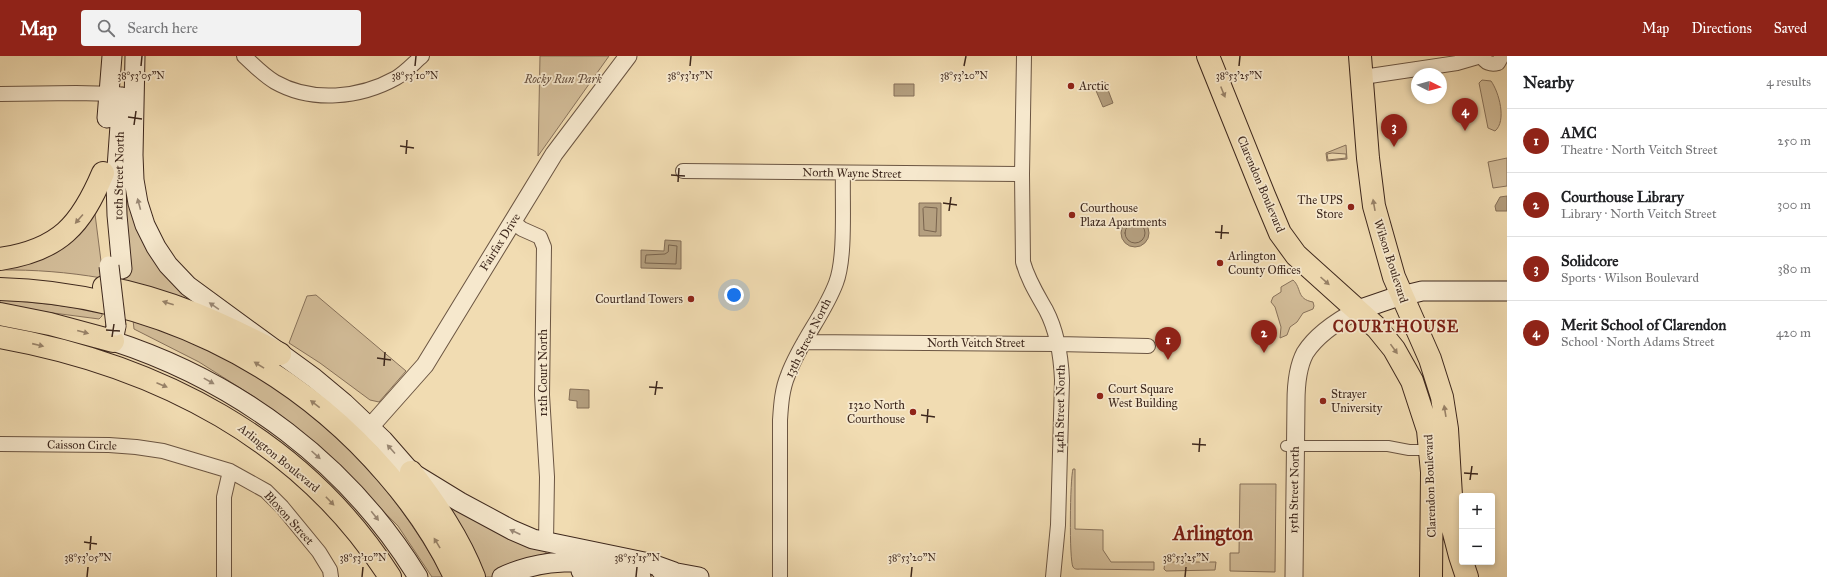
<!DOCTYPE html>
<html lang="en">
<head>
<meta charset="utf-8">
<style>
	:root { --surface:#fff; --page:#f2f2f2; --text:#202124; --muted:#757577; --line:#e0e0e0; --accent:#8f2418 }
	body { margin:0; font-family:"IM FELL Great Primer",serif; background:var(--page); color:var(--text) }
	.controls { position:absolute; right:12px; bottom:12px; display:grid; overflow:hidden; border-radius:4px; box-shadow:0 2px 6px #0003 }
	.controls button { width:36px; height:36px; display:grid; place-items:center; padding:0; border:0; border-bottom:1px solid var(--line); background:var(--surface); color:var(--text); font:20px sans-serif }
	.compass { position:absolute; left:1411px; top:12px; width:36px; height:36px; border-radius:50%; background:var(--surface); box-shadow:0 2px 6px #0003; rotate:96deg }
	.you { position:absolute; left:734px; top:239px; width:14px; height:14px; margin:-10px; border:3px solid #fff; border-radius:50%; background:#1a73e8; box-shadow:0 0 0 6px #1a73e833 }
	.badge { display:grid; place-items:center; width:26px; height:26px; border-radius:50%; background:var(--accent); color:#fff; font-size:13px; font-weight:700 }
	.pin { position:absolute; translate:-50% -33px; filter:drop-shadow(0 1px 2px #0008) }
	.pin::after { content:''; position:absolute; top:21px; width:14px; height:12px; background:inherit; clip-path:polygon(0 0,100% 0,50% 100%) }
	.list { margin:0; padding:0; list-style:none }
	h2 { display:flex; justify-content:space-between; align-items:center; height:52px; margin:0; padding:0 16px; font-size:17px }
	h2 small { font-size:13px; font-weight:400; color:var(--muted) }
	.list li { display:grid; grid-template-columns:26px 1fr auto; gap:12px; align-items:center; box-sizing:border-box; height:64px; padding:0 16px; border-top:1px solid var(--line) }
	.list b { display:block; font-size:15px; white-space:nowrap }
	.list p { margin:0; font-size:13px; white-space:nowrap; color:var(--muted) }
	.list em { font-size:13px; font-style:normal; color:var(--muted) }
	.icon { flex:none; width:22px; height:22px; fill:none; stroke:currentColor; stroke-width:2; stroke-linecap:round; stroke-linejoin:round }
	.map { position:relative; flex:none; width:1507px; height:521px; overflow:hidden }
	header { display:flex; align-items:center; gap:24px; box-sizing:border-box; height:56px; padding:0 20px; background:var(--accent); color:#fff }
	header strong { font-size:19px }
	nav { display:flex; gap:22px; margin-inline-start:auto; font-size:14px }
	.search { width:280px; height:36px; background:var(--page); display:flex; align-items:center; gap:10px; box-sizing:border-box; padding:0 14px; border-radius:4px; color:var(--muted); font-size:15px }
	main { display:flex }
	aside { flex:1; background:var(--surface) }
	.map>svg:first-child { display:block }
	.green { fill:#d3bd99; stroke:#88725b; fill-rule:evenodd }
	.water { fill:#b49f7f; stroke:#856f58 }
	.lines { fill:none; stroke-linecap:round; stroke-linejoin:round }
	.shore { stroke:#79644e; stroke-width:1 }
	.pedestrian-casing { stroke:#6b5542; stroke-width:12 }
	.minor-casing { stroke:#6b5542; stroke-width:16 }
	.tertiary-casing { stroke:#6b5542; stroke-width:19 }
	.secondary-casing { stroke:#3e281d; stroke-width:21 }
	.primary-casing { stroke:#3e281d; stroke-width:24 }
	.trunk-casing { stroke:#3e281d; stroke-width:24 }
	.pedestrian { stroke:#f6e8cd; stroke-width:10 }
	.minor { stroke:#f6e8cd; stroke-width:14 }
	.tertiary { stroke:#f6e8cd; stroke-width:17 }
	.secondary { stroke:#f6e8cd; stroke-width:19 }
	.primary { stroke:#f1dcb2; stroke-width:22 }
	.trunk { stroke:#f1dcb2; stroke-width:22 }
	.secondary-bridge-casing { stroke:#3e281d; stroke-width:21; stroke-linecap:butt }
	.secondary-bridge { stroke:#f6e8cd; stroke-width:19 }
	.oneway { fill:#988268 }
	.oneway2 { fill:#9a8875 }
	.ticks { fill:none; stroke:#3e281d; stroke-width:1.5 }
	.poi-dot { fill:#8f2418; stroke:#f6e8cd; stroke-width:1.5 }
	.labels { text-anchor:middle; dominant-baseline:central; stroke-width:3.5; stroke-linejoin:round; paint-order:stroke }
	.park-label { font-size:12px; font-style:italic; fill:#634d3c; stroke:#f6e8cd }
	.poi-label { font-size:12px; fill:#3e281d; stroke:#f6e8cd; text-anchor:start }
	.street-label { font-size:12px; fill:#3e281d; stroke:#f6e8cd }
	.district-label { font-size:16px; font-weight:bold; letter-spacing:1px; fill:#7a1f14; stroke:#f6e8cd }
	.town-label { font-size:20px; font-weight:bold; fill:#7a1f14; stroke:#f6e8cd }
	.ticks-label { font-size:10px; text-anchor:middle; fill:#3e281d; stroke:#f6e8cd; stroke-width:3.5; stroke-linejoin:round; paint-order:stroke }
</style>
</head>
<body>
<header>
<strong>Map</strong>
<div class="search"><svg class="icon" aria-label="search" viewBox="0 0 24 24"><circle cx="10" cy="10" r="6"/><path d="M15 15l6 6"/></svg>Search here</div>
<nav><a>Map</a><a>Directions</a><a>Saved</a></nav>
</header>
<main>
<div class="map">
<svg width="1507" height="521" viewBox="0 0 1507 521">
	<rect width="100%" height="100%" fill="#f1dcb2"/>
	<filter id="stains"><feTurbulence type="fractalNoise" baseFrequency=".005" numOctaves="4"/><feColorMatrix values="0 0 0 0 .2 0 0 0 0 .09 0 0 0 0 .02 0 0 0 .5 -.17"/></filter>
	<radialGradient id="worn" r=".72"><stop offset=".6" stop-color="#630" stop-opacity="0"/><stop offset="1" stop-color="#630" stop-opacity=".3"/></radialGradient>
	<!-- green -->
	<path class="green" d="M 540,0 L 609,0 L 538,100 Z
		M 1482,24 L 1491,25 C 1499,36 1507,65 1495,75 L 1488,72 L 1479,27 Z
		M 1346,89 L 1347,103 L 1327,105 L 1326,97 ZM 1332,97 L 1346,98 L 1346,102 L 1328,104 L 1327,98 Z
		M 1507,102 L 1507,130 L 1493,132 L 1488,106 Z
		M 129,128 L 199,247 C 134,225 69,213 0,214 L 0,209 L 91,157 L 95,158 L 102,213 L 128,219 L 121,135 Z
		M 1293,224 C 1302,232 1296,243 1313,246 L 1314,250 L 1313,253 L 1303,257 L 1297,266 L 1290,271 L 1287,279 L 1280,282 L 1281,271 L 1275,251 L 1271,246 L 1273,241 L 1281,236 L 1281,231 Z
		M 316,239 L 406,315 L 379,346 L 370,344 L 320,307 L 289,287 L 307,240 Z
		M 0,244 C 35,246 68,250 102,256 L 102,260 L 99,263 L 0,250 Z
		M 133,264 C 186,282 236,306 283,337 C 293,343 302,352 311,360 C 366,404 410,459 443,521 L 432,521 L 398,470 L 320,391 L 256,342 L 199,306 L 134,273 Z
		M 1073,413 L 1075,413 L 1075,473 L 1103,474 L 1103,494 L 1111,506 L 1154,506 L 1154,514 L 1082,513 C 1078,513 1075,514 1073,511 C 1069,504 1070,423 1073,413 Z
		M 1240,428 L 1276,428 L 1275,516 L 1230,515 L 1230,497 L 1239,497 Z
		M 444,444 L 546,495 L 546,497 L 499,521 L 483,521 Z
		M 1165,506 L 1216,506 L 1215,514 L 1166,515 L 1164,513 Z"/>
	<!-- water -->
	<path class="water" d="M 1105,26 L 1113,47 L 1103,51 L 1094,30 Z
		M 894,28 L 914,28 L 914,40 L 894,40 Z
		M 1507,140 L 1507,155 L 1496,155 L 1495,150 L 1500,141 Z
		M 919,147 L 941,147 L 941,180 L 919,180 Z
		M1121 177a14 14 0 1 1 28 0a14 14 0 1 1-28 0Z
		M 665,184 L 681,185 L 681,213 L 641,212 L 641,194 L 664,195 Z
		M 570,333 L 589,334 L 589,352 L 577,352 L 577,345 L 569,344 Z"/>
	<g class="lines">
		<!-- shore -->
		<path class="shore" d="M 925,151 L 937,152 L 936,176 L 924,174 L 923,153 Z
			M1125 177a10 10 0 1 1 20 0a10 10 0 1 1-20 0Z
			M 669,189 L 677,190 L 676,208 L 645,207 L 646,199 L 665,198 L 668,196 Z"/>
		<!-- pedestrian casing -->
		<g class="pedestrian-casing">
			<path id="pedestrian" d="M 1286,390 L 1388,390 L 1409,394 L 1430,394"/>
		</g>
		<!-- minor casing -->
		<g class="minor-casing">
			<path id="minor" d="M 244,0 C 254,9 263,19 275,26 C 312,47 360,42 396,22 C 405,17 414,7 422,0
				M 1024,0 L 1022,118 L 1023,206 C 1028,224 1037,238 1046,254 C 1057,275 1061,300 1062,324 L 1058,469 L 1053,521
				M 1482,0 C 1485,7 1491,9 1498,7 L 1502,0
				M 1363,21 L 1457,7 L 1481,0
				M 0,38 L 76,37 L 118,38
				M 683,115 L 1022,118
				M 512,165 L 522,173 L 540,181 L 544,191 L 542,339 L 547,421 L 546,486
				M 804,286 L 1057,288 L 1148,290
				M 0,388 L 109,389 L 136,391 L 163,395 L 230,415 L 266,435 L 282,451 L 319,496 L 330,514 L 331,521
				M 224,521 L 224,441 L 230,415
				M 780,521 L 780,364 C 781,349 782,333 788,319 C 800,286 824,259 836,227 C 846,201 842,146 843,117"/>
		</g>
		<!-- tertiary casing -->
		<g class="tertiary-casing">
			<path id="tertiary" d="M 370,371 L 425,309 L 554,98 L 628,0
				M 1294,521 L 1296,346 C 1296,330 1297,312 1305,297 C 1317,278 1339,264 1358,254"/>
		</g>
		<!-- secondary casing -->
		<g class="secondary-casing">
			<path id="secondary" d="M 135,0 L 133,99 L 134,124 L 138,147 L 145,169 L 156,191 L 168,209 L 188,230 L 314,322 L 344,347 L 383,384 L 411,416 L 460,446 L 512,474 L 533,483 L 649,507 L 674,516
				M 122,41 L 116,126 L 117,159 L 122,213
				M 107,62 L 112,0
				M 1358,254 L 1393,242 L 1422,235 L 1507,235
				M 116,270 L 113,285 C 239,326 349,408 418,521
				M 661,514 L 699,521
				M 581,515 L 622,518 L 641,521
				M 502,521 C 534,506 565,504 599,506"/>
		</g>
		<!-- primary casing -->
		<g class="primary-casing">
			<path id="primary" d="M 1208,0 L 1264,139 L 1280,177 L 1296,199 L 1377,272 L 1394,293 L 1412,325 L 1428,374 L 1432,416 L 1431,521
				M 1360,0 L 1368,102 L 1374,150 L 1394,221 L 1430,303 L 1442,341 L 1447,373 L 1453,473 L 1460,500 L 1467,521"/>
		</g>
		<!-- trunk casing -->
		<g class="trunk-casing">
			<path id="trunk" d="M 0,203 C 60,194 81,169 103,117
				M 104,231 C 169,243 222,268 280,298
				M 0,233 C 149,237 290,305 387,418 C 414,449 438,484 455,521
				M 0,258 L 50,268 L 113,285
				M 0,281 C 157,309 302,383 390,521
				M 411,416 C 436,449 459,482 474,521"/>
		</g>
		<!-- pedestrian -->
		<use href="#pedestrian" class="pedestrian"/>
		<!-- minor -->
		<use href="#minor" class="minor"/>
		<!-- tertiary -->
		<use href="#tertiary" class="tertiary"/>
		<!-- secondary -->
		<use href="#secondary" class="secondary"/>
		<!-- primary -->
		<use href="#primary" class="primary"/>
		<!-- trunk -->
		<use href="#trunk" class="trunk"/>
		<!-- secondary-bridge casing -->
		<g class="secondary-bridge-casing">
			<path id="secondary-bridge" d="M 109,210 L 116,270"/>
		</g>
		<!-- secondary-bridge -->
		<use href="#secondary-bridge" class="secondary-bridge"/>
	</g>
	<!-- one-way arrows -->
	<defs><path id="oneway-solid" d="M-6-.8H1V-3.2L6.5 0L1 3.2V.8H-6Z"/></defs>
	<g class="oneway">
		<use href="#oneway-solid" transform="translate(1223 36) rotate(68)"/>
		<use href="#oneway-solid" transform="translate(1374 149) rotate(-100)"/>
		<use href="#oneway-solid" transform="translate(79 163) rotate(131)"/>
		<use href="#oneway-solid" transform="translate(1325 225) rotate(42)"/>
		<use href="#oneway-solid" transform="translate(168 247) rotate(-162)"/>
		<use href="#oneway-solid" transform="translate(83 276) rotate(15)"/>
		<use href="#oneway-solid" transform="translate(38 289) rotate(13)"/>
		<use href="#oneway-solid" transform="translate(1394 293) rotate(54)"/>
		<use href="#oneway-solid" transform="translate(259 309) rotate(-148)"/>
		<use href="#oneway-solid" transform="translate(162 329) rotate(23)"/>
		<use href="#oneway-solid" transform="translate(315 348) rotate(-142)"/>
		<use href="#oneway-solid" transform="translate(1445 355) rotate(-99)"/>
		<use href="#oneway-solid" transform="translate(330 445) rotate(46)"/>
		<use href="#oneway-solid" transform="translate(437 487) rotate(-121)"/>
	</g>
	<g class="oneway2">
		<use href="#oneway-solid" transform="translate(139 148) rotate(-105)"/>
		<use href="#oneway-solid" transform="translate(214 250) rotate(-145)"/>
		<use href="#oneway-solid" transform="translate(209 325) rotate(29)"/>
		<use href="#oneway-solid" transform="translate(391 393) rotate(-132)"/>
		<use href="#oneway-solid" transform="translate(316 399) rotate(42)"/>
		<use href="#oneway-solid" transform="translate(375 460) rotate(51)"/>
		<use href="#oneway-solid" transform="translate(515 476) rotate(-155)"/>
	</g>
	<!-- ticks -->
	<path class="ticks" d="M 141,10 L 142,0M 415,10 L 416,0M 690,10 L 691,0M 964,10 L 966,0M 1239,10 L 1240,0M 128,61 L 142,63M 134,69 L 136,55M 400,90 L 414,92M 406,98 L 407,84M 671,119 L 685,120M 678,126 L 679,112M 943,147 L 957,149M 949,155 L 951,141M 1215,176 L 1229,177M 1221,183 L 1222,169M 106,274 L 120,275M 112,281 L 114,268M 377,302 L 391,304M 384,310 L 385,296M 649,331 L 663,332M 655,339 L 657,325M 921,359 L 935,361M 927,367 L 928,353M 1192,388 L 1206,389M 1199,396 L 1200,382M 1464,417 L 1478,418M 1470,424 L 1472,410M 84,486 L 97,488M 90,494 L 91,480M 87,521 L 88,511M 362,521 L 363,511M 636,521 L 637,511M 911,521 L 912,511M 1185,521 L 1186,511"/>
	<!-- markers -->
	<g class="poi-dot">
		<circle cx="1071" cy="30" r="4"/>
		<circle cx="1351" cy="151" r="4"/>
		<circle cx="1072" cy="159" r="4"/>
		<circle cx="1220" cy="207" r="4"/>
		<circle cx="691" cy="243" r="4"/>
		<circle cx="1100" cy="340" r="4"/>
		<circle cx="1323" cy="345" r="4"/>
		<circle cx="913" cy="356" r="4"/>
	</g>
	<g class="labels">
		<!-- park labels -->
		<g class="park-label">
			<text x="563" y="23">Rocky Run Park</text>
		</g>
		<!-- poi labels -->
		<g class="poi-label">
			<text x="1079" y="30">Arctic</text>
			<text x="1343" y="144" text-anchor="end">The UPS<tspan x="1343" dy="14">Store</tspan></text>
			<text x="1080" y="152">Courthouse<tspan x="1080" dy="14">Plaza Apartments</tspan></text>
			<text x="1228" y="200">Arlington<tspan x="1228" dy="14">County Offices</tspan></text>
			<text x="683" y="243" text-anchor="end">Courtland Towers</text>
			<text x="1108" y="333">Court Square<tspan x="1108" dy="14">West Building</tspan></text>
			<text x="1331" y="338">Strayer<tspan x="1331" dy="14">University</tspan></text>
			<text x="905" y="349" text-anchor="end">1320 North<tspan x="905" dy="14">Courthouse</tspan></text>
		</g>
		<!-- street labels -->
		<g class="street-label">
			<text transform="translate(852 117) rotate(1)">North Wayne Street</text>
			<text transform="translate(119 120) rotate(-89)">10th Street North</text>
			<text transform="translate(1261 128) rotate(67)">Clarendon Boulevard</text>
			<text transform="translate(500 186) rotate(-58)">Fairfax Drive</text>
			<text transform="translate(1391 205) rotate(72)">Wilson Boulevard</text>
			<text transform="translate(808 282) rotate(-63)">13th Street North</text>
			<text x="976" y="287">North Veitch Street</text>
			<text transform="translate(543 317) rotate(-90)">12th Court North</text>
			<text transform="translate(1060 353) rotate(-89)">14th Street North</text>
			<text transform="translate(82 389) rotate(1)">Caisson Circle</text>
			<text transform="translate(279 402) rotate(39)">Arlington Boulevard</text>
			<text transform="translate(1430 430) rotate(-92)">Clarendon Boulevard</text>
			<text transform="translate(1294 434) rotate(-89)">15th Street North</text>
			<text transform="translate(289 462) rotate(48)">Bloxon Street</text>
		</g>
		<!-- district labels -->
		<g class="district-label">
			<text x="1396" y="270">COURTHOUSE</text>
		</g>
		<!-- town labels -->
		<g class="town-label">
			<text x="1213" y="477">Arlington</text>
		</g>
	</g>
	<g class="ticks-label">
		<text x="141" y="23">38°53'05"N</text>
		<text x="415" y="23">38°53'10"N</text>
		<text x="690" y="23">38°53'15"N</text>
		<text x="964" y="23">38°53'20"N</text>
		<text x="1239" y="23">38°53'25"N</text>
		<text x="88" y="505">38°53'05"N</text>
		<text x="363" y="505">38°53'10"N</text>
		<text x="637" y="505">38°53'15"N</text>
		<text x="912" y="505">38°53'20"N</text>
		<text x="1186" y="505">38°53'25"N</text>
	</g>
	<rect width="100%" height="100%" filter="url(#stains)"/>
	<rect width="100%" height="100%" fill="url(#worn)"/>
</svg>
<div class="controls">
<button>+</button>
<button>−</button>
</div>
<svg class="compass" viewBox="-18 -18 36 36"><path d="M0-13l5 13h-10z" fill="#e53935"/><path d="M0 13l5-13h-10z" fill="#757577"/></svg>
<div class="you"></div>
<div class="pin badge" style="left:1168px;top:304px">1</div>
<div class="pin badge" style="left:1264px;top:297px">2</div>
<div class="pin badge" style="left:1394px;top:91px">3</div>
<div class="pin badge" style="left:1465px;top:75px">4</div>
</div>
<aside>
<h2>Nearby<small>4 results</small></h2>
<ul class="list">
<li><span class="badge">1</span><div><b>AMC</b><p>Theatre · North Veitch Street</p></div><em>250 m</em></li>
<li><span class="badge">2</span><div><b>Courthouse Library</b><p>Library · North Veitch Street</p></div><em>300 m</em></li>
<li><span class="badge">3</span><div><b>Solidcore</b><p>Sports · Wilson Boulevard</p></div><em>380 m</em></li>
<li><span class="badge">4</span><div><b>Merit School of Clarendon</b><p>School · North Adams Street</p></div><em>420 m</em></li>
</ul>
</aside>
</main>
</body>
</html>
